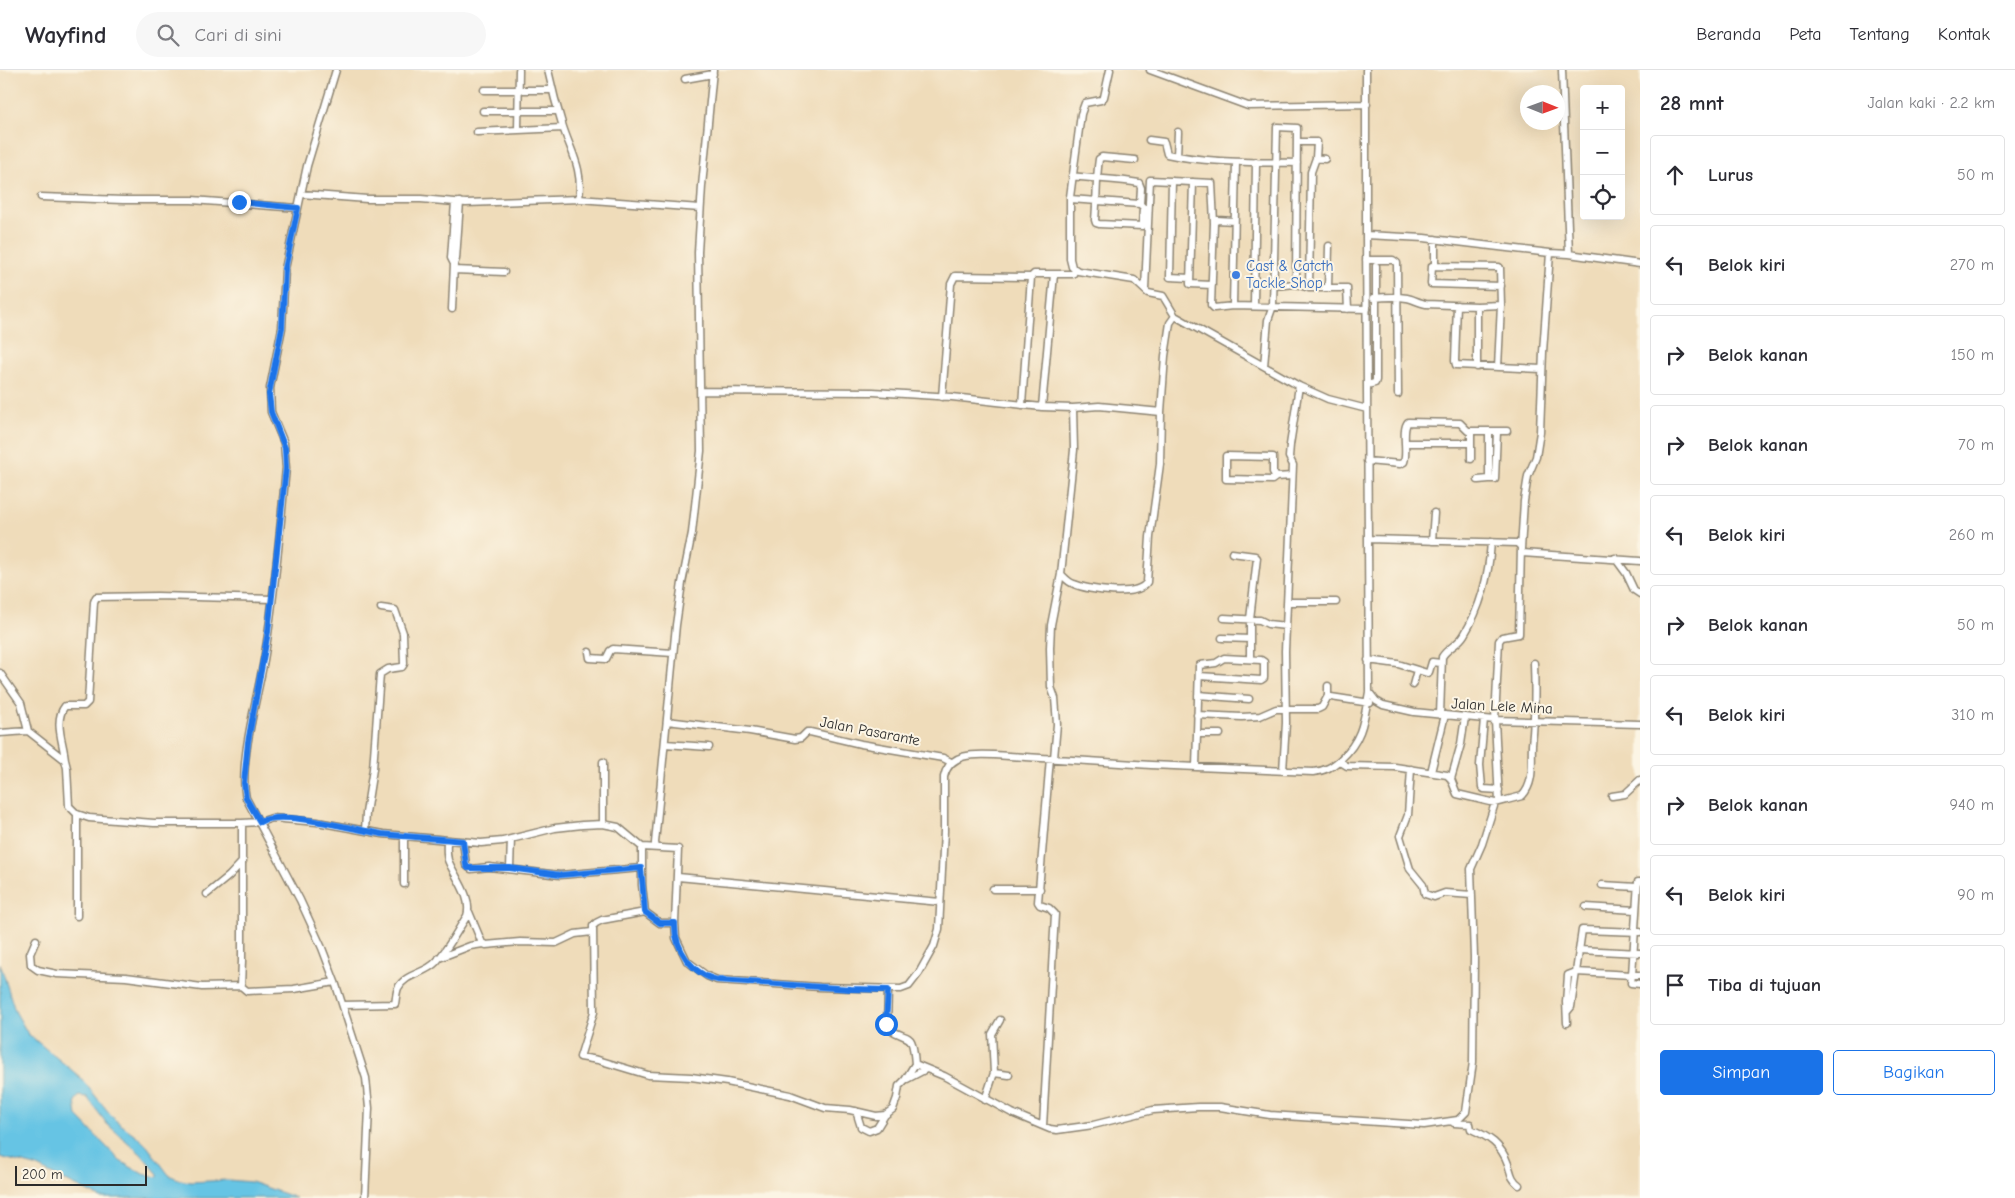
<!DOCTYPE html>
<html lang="id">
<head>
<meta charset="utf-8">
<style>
	:root { --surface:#fff; --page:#f7f7f7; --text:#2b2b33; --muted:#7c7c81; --line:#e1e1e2; --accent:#1a73e8 }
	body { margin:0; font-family:"Comic Neue",sans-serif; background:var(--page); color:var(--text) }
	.controls { position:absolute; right:15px; top:15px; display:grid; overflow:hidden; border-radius:5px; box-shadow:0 5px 20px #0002 }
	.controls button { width:45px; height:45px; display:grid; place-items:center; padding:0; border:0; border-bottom:1px solid var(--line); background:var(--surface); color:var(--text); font:25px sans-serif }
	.compass { position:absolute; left:1520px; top:15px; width:45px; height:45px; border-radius:50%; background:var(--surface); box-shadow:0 5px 20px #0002; rotate:91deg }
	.scale { position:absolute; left:15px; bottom:12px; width:132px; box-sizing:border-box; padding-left:5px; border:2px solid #2b2b2b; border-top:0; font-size:14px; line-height:18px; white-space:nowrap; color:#2b2b2b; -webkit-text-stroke:4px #fcf5e5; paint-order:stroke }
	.stop { position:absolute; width:15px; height:15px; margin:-11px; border:4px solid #1a73e8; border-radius:50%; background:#fff }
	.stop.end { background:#1a73e8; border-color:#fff; box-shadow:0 1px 5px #0008 }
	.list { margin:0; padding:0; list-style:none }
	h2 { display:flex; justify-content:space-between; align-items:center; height:65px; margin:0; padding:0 20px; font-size:21px }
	h2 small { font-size:16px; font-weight:400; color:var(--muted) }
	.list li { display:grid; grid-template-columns:32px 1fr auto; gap:15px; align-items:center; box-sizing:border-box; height:80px; margin:0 10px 10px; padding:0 10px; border:1px solid var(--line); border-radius:5px }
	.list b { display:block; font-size:19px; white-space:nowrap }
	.list em { font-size:16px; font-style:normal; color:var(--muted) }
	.actions { display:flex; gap:10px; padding:15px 20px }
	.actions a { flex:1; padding:11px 0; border:1px solid var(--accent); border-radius:5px; text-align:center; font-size:18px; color:var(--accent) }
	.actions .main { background:var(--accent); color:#fff }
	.icon { flex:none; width:28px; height:28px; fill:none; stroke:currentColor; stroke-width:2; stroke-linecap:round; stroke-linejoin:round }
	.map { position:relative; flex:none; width:1640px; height:1128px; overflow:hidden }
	header { display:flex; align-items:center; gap:30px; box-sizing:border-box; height:70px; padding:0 25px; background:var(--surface); border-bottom:1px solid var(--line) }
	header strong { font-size:24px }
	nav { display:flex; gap:28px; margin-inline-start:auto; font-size:18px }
	.search { width:350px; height:45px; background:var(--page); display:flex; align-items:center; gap:12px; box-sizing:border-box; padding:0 18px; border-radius:28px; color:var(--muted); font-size:19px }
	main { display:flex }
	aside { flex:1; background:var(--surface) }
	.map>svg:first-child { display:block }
	.water { fill:#66c4e4; stroke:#487888; fill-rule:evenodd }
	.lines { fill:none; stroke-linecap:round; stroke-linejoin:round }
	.minor-casing { stroke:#8d8472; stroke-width:9 }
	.minor { stroke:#fff; stroke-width:6 }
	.route { stroke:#1a73e8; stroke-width:6 }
	.shop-dot { fill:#3f7fe0; stroke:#fcf5e5; stroke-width:2 }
	.labels { text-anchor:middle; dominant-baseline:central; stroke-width:4; stroke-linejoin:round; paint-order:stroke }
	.shop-label { font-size:15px; fill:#366cbe; stroke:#fcf5e5; text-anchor:start }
	.street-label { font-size:15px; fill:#2b2b2b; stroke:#fcf5e5 }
</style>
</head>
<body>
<header>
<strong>Wayfind</strong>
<div class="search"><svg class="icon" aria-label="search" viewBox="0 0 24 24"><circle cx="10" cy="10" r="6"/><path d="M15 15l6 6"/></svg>Cari di sini</div>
<nav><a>Beranda</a><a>Peta</a><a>Tentang</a><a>Kontak</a></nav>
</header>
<main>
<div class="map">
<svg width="1640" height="1128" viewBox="0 0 1640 1128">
	<rect width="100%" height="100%" fill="#fcf5e5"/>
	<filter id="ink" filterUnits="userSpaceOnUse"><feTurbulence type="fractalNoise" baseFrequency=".02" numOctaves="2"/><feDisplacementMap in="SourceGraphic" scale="10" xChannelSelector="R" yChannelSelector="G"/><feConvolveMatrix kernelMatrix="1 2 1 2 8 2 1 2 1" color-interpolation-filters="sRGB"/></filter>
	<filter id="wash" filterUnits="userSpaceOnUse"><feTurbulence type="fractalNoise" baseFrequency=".0096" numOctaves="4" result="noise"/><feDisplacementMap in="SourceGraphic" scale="20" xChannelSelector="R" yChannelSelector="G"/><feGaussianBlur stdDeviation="1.12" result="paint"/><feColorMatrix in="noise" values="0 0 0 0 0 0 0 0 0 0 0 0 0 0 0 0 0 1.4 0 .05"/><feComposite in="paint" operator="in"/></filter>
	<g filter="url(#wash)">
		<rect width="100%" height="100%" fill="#efdcba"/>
		<!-- water -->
		<path class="water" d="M 0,893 L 15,941 L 28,964 L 80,1007 L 115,1050 L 138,1067 L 147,1076 L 169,1105 L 180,1110 L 191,1112 L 228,1110 L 251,1112 L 296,1128 L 101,1128 L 35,1096 L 0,1087 ZM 79,1026 L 87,1027 L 107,1054 L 141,1084 L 158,1104 L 158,1107 L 143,1104 L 120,1091 L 77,1046 L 75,1031 Z"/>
	</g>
	<g filter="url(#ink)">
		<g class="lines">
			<!-- minor casing -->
			<g class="minor-casing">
				<path id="minor" d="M 336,0 L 307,96 L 285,199 L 282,258 L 270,318 L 271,342 L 284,373 L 286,398 C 280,460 275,523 265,584 C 259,623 238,692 246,728 L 300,830 L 322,878 L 335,912 L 366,1008 L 369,1038 L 365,1128
					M 548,0 C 552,19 557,38 563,57 C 572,84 583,99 579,129
					M 1110,0 L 1104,27 L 1101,30 L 1085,33 L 1081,44 L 1070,127 L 1070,189 L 1072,197 L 1078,201 L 1134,210 L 1148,223 L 1163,226 L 1175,246 L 1299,316 L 1328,329 L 1367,339
					M 1150,0 L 1248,36 L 1367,34
					M 685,9 L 713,4
					M 484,20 L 552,20
					M 483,41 L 558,41
					M 518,60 L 519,0
					M 477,62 L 563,58
					M 1149,70 L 1164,72 L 1167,84 C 1206,93 1256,92 1297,93
					M 1297,72 L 1317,72 L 1316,88 L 1311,102 L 1309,218
					M 1177,86 L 1178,62
					M 1316,88 L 1325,89
					M 1236,92 L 1233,236 L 1367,239
					M 1072,106 C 1094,109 1117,109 1139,113 L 1141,118 L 1140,134 L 1143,137 L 1142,156 L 1099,154 L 1096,153 L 1095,150 C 1097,130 1096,108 1099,89 L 1102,87 L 1135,90
					M 1172,111 L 1170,207 L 1190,208
					M 1193,112 L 1190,214 L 1212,215
					M 301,124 L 367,129 L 421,129 L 466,133 L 579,129 L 700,138
					M 41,127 L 123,130 L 192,130 L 298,138
					M 1070,129 L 1140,134
					M 1366,165 L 1424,168 L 1550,183 L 1543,282 L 1540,362 L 1536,387 L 1528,406 L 1524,431 L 1521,479
					M 1435,169 L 1435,195
					M 1550,183 L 1569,184 L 1562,0
					M 1569,184 L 1640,194
					M 1366,190 L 1393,190 L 1397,193 L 1398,324
					M 454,194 L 451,188 L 455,132
					M 454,200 L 504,202
					M 1274,216 L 1296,214 L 1309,218 L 1347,218 L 1348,239
					M 1501,216 L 1431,214 L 1432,196 L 1499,197 L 1500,198 L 1501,235
					M 1328,218 L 1329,176
					M 1145,219 L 1150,110 L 1212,113 L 1214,153
					M 1373,228 C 1384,227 1396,226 1407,228 C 1413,229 1419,233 1426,234 L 1477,236
					M 1457,235 L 1455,291 L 1456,295 L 1542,299
					M 1233,236 L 1214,238 L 1211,235 L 1214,153 L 1217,150 L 1234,151
					M 1254,236 L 1256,92
					M 452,239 L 454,194 L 456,189 L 460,132
					M 1264,296 L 1268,250 L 1273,236 L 1277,57 L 1297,58 L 1296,214
					M 1477,297 L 1477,236 L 1501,235 L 1498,297
					M 1367,315 L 1375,313 L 1376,310 L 1376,196
					M 701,321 L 873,322 L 952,327 L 1042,337 L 1073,338 L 1099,336 L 1161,342
					M 942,327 L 951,214 L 955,206 L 1031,207
					M 1022,335 L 1031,207 L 1034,204 L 1073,204 L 1075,200
					M 1042,337 L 1054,204
					M 1406,373 L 1471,373
					M 1471,389 L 1471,361
					M 1367,391 L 1400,394 L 1404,392 C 1408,381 1401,360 1408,352 L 1460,353 L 1468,361 L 1507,361
					M 1276,407 L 1273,402 L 1273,387 L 1226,386 L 1226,409 L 1272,410 L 1276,407 L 1292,406
					M 1489,409 L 1495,409 L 1497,362
					M 1478,410 L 1489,409 L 1489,362
					M 1368,469 L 1517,473 L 1521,477 L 1519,564 L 1502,567 L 1499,571 L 1495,650 L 1499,732
					M 1432,471 L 1434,443
					M 1232,483 L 1255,486 L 1257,488 L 1250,549 L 1250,589
					M 1522,483 L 1640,491
					M 1615,488 L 1626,503 L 1634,520 L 1640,524
					M 1061,504 C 1065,508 1068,512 1074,514 C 1088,520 1138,528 1147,512 L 1150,467 L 1160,394 L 1161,342 L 1165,286 L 1170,253 L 1175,246
					M 1287,532 L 1336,532
					M 1224,548 L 1260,550 L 1268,554 L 1286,556
					M 1222,568 L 1250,569
					M 589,582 L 590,588 L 606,589 L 610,581 L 613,579 L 673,583
					M 1368,590 L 1398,594 L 1427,603 L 1429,602 L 1432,592 L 1441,593
					M 0,603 L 21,633 L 28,661
					M 1413,615 L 1417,600
					M 1328,616 L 1328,626 L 1331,627 L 1370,633
					M 1369,622 L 1376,631 L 1383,635 L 1414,642 L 1495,650 L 1640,654
					M 1198,625 L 1249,629
					M 1197,645 L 1242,647 L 1260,646 L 1276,639 L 1318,639 L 1322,637 L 1328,626
					M 1440,645 L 1442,587 C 1447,578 1458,575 1464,565 C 1481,537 1489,505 1491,472
					M 1484,649 L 1480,695 L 1482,717 L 1484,719 L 1499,720
					M 667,651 L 750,661 L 795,669 L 801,668 L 807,662 L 810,662 L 861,674 L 943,688 L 951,692
					M 0,663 L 28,661 L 65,690 L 67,698 L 69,736 L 77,744 L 89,748 L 154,753 L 242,753 L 260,752 L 272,748 L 317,752 L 383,764 L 481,773 L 503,771 L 555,758 L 582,755 L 603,754 L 618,757 L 642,777 L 678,779 L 675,853 L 676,868 L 687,891 L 707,906 L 717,910 L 820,917 L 901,919 L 909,916 L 919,903 L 934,876 L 939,859 L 944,761 L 944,707 C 949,683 974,684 994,685 L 1151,695 L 1313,702 C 1325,701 1332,697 1341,689 C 1363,669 1364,649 1369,622 L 1366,165 L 1366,0
					M 1197,664 L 1220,664
					M 665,674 L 709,677
					M 1054,688 L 1057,654 L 1055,628 L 1051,617 L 1050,578 L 1051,555 L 1061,504 L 1074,380 L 1073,338
					M 65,690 C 64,674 53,651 65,636 L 84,636 L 88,632 L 94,532 L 96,527 L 157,526 L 272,529
					M 1339,691 L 1347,696 L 1395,697 L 1447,705 L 1451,709 L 1457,724 L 1495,733 L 1522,726 C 1535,713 1531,692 1532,675 C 1535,647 1535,621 1534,593
					M 1196,697 L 1199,596 L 1200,595 L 1216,593 L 1224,588 L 1261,590 L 1264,592 L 1264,608 L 1261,610 L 1199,606
					M 1411,699 L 1408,745 L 1400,766 L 1410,799 L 1423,815 L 1425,824 L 1434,827 L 1445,823 L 1472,825
					M 1283,701 L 1286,653 L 1285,581 L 1293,395 L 1289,387 L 1290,375 L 1299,316
					M 1431,702 L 1445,645
					M 1451,709 L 1461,674 L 1465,647
					M 1612,726 L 1625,724 L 1640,710
					M 603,754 L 603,692
					M 365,761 L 366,743 L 373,699 L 380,604 L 388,599 L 402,597 L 404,594 L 403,563 L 395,540 L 381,538
					M 463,771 L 466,795 L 471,799 L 489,797 L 560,805 L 641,798
					M 642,777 L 642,815 L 645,842 L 660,853 L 675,853
					M 656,777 L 655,773 L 676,555 L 682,513 L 692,463 L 701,381 L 698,182 L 702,116 L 713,0
					M 510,798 L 511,769
					M 678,807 L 940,832
					M 1640,812 L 1638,812 L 1632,905 L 1640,905
					M 404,814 L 404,766
					M 1602,815 L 1637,817
					M 993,819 L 1040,819
					M 207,824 L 229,806 L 243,791
					M 1586,837 L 1636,840
					M 469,842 L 482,873 L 486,875 L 520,872 L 556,873 L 575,864 L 592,862
					M 645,842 L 602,850 L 596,853 L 593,856 L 594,942 L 580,987 L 598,990 L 648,1005 L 691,1007 L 727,1012 L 790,1025 L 825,1038 L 850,1040 L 876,1046 L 885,1045 L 893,1039 L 897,1028 L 899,1016 L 905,1010 L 915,994
					M 77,846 L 77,744
					M 36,870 L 30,884 L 31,895 L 38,900 L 57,904 L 126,907 L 202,917 L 241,916 L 247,921 L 294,919 L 335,912
					M 1579,880 L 1640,883
					M 439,888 L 470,876 L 483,874
					M 241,916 L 242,891 L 242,753
					M 888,920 L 887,957 C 909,974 912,957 915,994 L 944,1006 L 1012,1043 L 1050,1059 L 1057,1060 L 1093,1055 L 1153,1040 L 1198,1037 L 1220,1037 L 1270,1045 L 1424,1055 L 1458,1050 L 1466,1042 L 1473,992 L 1474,887 L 1471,799 L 1482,774 L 1495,733
					M 343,935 L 395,934 C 396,929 396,923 398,918 C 406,903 425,904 436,892 C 448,879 457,861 467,846 C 473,827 454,806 448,790 C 446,783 447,776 447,770
					M 1567,942 L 1571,937 L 1582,860 L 1640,862
					M 1567,953 L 1566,932 L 1568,905 L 1576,902 L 1632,905 L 1631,913 L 1640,914
					M 994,1003 L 1009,1005
					M 907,1009 L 926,999
					M 985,1030 L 994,1003 L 992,964 L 1000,950
					M 856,1041 L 861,1057 L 869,1061 L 877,1058 L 885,1045
					M 1454,1053 L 1470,1054 L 1471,1059 C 1489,1067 1501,1074 1508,1094 C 1511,1103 1511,1109 1519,1115
					M 1043,1056 L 1055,844 L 1049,838 L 1040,835 L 1038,832 L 1050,688"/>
			</g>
			<!-- minor -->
			<use href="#minor" class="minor"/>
		</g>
	</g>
	<g class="lines" filter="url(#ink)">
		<!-- route -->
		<path class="route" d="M 239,132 L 298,138 L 285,199 L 282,258 L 269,324 L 271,342 L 285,378 L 286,398 L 268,562 L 248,672 L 244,713 L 246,728 L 260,752 C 280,739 356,760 382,764 C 409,767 436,768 463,771 L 466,795 L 468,798 L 510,798 L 560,805 L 641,798 L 645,842 L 660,853 L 675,853 C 674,878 692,905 718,910 L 851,919 L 888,920 L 886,954"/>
	</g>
	<!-- markers -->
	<circle class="shop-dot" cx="1236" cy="205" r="5"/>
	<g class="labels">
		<!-- shop labels -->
		<g class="shop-label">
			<text x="1246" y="196">Cast &amp; Catcth<tspan x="1246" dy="17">Tackle Shop</tspan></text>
		</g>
		<!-- street labels -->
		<g class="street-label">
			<text transform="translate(1502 636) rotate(3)">Jalan Lele Mina</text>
			<text transform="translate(870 661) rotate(11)">Jalan Pasarante</text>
		</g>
	</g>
</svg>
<div class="controls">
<button>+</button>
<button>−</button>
<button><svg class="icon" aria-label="locate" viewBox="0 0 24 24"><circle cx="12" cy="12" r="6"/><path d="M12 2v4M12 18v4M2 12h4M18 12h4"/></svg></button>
</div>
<svg class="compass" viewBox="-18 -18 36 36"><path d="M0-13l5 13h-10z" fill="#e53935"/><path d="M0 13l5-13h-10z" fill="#7c7c81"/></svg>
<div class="scale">200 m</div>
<div class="stop" style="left:886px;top:954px"></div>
<div class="stop end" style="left:239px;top:132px"></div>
</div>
<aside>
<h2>28 mnt<small>Jalan kaki · 2.2 km</small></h2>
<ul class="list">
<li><svg class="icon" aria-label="ahead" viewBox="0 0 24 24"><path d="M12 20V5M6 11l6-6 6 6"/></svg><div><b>Lurus</b></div><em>50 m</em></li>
<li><svg class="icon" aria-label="left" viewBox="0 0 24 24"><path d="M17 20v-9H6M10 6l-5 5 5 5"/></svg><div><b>Belok kiri</b></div><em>270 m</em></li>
<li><svg class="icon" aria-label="right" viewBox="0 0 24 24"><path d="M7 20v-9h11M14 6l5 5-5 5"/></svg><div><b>Belok kanan</b></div><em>150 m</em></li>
<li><svg class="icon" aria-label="right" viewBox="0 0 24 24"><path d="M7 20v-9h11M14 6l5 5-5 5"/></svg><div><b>Belok kanan</b></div><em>70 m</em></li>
<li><svg class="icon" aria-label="left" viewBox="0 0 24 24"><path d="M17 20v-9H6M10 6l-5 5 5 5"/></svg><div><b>Belok kiri</b></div><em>260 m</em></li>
<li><svg class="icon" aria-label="right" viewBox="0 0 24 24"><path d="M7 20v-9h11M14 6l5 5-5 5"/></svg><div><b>Belok kanan</b></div><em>50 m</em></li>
<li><svg class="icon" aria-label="left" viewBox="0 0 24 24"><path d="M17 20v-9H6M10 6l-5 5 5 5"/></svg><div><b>Belok kiri</b></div><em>310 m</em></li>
<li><svg class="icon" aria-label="right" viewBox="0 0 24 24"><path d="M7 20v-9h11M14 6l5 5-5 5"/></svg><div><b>Belok kanan</b></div><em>940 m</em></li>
<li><svg class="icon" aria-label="left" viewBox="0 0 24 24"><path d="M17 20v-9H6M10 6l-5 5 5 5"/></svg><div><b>Belok kiri</b></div><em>90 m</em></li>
<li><svg class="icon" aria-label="arrive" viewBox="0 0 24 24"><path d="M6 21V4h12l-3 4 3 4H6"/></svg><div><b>Tiba di tujuan</b></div></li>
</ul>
<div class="actions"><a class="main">Simpan</a><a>Bagikan</a></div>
</aside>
</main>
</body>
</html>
